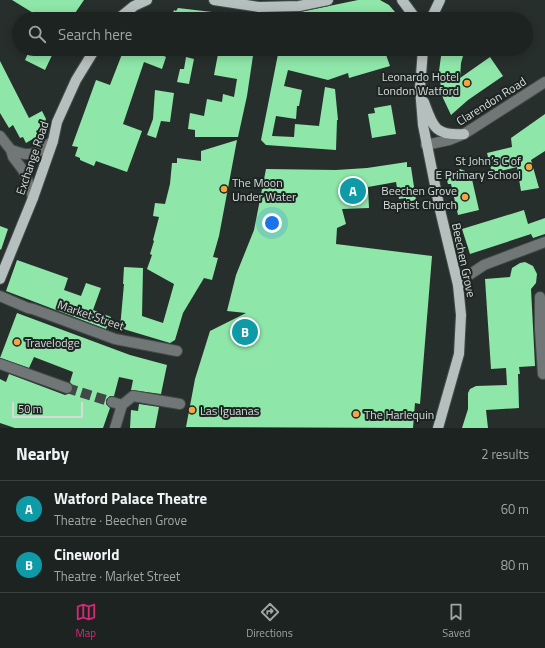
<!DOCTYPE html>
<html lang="en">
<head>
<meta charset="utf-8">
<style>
	:root { --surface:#1c2321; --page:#292f2e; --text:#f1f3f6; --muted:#a0a4a5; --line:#3a403f; --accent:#db2777 }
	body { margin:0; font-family:"Titillium Web",sans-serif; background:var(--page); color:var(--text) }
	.scale { position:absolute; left:12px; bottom:10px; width:71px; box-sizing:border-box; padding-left:4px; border:2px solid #d5dbd9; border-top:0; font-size:11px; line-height:14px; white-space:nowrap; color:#d5dbd9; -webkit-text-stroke:3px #1d2523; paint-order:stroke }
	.you { position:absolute; left:272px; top:223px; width:14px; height:14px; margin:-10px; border:3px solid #fff; border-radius:50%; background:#1a73e8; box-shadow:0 0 0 6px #1a73e833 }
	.badge { display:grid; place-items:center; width:26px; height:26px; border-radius:50%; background:var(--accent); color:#fff; font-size:13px; font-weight:700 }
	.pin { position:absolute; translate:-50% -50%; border:2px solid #fff; box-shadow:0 1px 4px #0006 }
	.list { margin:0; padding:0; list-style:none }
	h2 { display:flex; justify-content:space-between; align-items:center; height:52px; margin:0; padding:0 16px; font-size:17px }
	h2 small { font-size:13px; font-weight:400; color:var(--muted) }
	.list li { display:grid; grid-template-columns:26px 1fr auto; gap:12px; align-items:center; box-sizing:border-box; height:56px; padding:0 16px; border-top:1px solid var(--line) }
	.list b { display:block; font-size:15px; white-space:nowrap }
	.list p { margin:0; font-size:13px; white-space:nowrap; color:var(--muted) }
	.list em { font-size:13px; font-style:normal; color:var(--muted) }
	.icon { flex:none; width:22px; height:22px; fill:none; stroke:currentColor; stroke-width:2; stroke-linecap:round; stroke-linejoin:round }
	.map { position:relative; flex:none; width:545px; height:428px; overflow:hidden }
	.search { position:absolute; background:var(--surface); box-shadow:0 2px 10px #0003; left:12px; right:12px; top:12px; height:44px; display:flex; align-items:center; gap:10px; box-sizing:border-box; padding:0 14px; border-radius:22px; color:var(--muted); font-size:15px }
	.sheet { height:164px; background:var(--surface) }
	nav { display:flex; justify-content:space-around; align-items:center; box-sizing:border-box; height:56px; border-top:1px solid var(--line); background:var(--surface); font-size:11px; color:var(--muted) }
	nav a { display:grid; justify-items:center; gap:2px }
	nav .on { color:var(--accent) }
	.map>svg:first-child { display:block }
	.building { fill:#8fe6a9 }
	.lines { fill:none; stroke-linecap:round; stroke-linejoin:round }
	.minor-tunnel { stroke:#404946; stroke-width:10; stroke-dasharray:10 5; stroke-linecap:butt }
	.minor-casing { stroke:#424b48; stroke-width:12 }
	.major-casing { stroke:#424b48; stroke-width:12 }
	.minor { stroke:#717676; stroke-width:10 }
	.major { stroke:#b5bfbe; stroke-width:10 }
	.poi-dot { fill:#f2a541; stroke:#1d2523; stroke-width:1.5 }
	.labels { text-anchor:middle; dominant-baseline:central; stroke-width:4; stroke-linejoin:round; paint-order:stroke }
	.poi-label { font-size:12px; fill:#d5dbd9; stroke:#1d2523; text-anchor:start }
	.street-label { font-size:12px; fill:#d5dbd9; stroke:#1d2523 }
</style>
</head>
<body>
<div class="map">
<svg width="545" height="428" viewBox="0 0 545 428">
	<rect width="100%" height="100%" fill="#262f2c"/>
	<!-- building -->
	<path class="building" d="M 12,0 L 84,0 L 71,19 L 43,19 Z
		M 358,0 L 380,0 L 389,5 L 401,19 L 290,19 L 293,13 L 300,12 Z
		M 178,8 L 229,14 L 229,19 L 171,19 L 174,10 L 176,11 Z
		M 30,49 L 55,49 L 45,70 L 25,60 Z
		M 124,49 L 167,49 L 164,56 L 166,57 L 162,69 L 144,62 L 123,124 L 142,131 L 127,172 L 96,161 L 94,166 L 80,160 L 80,158 L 75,156 L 78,147 L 72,146 L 96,80 L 110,85 Z
		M 231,49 L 254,49 L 247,96 L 238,137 L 195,137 L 195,130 L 188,129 L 190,113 L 204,116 L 207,99 L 222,102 L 223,94 L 234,97 L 237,79 L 214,75 L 218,54 L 230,56 Z
		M 279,49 L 384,49 L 390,66 L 349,78 L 348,73 L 328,80 L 288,70 L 284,86 L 302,90 L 299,106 L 297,106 L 296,119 L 276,116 L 272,136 L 294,137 L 295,124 L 319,126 L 325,87 L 335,89 L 338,120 L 337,120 L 336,150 L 266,145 L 261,140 Z
		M 442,49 L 465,49 L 461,63 L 460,78 L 490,57 L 503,76 L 468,100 L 451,115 L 443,98 L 441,88 L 439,71 Z
		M 186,57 L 194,59 L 189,84 L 177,82 L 180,69 L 184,69 Z
		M 0,61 L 29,118 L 42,111 L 46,119 L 43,127 L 36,131 L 38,136 L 26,143 L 23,137 L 20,138 L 13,125 L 9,128 L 0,113 Z
		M 155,90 L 174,93 L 170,122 L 161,121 L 156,138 L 147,135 L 153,119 Z
		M 391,105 L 396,134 L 372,138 L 368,114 L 375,113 L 374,108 Z
		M 545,114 L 545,151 L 531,160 L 539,188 L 521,191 L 517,167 L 492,173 L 487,153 L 512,147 L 511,138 Z
		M 237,140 L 219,236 L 213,257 L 218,258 L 212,280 L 204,278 L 183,313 L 175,340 L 170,343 L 120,328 L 124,284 L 123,284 L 124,267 L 143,268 L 142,316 L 163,323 L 174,284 L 147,269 L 152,255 L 150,254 L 154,241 L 153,240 L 159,217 L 153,216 L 155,203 L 165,204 L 170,184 L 172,163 L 177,163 L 177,158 L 201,161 L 201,151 Z
		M 407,162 L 407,167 L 411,167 L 416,200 L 406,202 L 406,198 L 399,199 L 396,182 L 368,187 L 369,208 L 342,209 L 346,224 L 337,228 L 336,244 L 432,256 L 420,404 L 415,403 L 413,428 L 186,427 L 195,379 L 210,331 L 246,313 L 227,311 L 236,275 L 254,230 L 266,169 L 336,170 L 367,168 Z
		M 460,169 L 465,171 L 468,176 L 471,175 L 479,210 L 458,215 L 451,184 L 448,184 L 446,177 L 453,175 L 455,172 Z
		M 524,210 L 528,224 L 545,218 L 545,234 L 533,238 L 531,234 L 470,254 L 462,229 Z
		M 0,226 L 8,229 L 1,250 L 0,249 Z
		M 17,260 L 68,278 L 64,290 L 81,296 L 86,283 L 101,288 L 93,310 L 111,317 L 106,329 L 6,291 Z
		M 525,262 L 533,266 L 537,274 L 536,283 L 531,289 L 535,366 L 519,367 L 520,374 L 518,374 L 519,408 L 486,410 L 488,428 L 462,428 L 468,409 L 468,393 L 470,389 L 476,386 L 507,385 L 506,368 L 491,369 L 485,279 L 510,277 L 512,268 L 520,263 Z
		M 17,313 L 130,355 L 167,365 L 161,394 L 131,390 L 133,380 L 119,377 L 114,396 L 110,396 L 106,400 L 106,404 L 110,408 L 103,428 L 15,428 L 0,423 L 0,379 L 6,382 L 9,374 L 65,395 L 71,393 L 73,390 L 73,386 L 70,382 L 73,372 L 34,357 L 29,368 L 0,358 Z
		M 139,404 L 159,407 L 155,428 L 130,428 L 131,410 L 138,411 Z"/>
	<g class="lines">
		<!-- minor-tunnel -->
		<path class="minor-tunnel" d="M 67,388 L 112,402"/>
		<!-- minor casing -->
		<g class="minor-casing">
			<path id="minor" d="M 0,136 L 11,150 L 13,157 L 23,170 L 27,179 L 33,198
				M 426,145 L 449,140 L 464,134 L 545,82
				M 11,150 C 16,151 21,154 27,154 C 37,155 45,147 53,141
				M 458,285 L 469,275 L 484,265 L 545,242
				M 0,296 L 28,308 L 33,309 L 115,339 L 177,351
				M 540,297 L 540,329 L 543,374
				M 0,364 L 67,388
				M 112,402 L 122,405
				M 122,405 L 133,396 L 180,404
				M 115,428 L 122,405"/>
		</g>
		<!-- major casing -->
		<g class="major-casing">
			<path id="major" d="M 214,0 L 259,7 L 299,6 L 328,0
				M 402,0 L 416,19
				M 118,19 L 134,6 L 147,0
				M 431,19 L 440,0
				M 423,49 L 420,88 L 423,125 L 440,210 L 458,285 L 461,315 L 459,354 L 438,428
				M 424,102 C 433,127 435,136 464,134
				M 0,279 L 33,198 L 53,141 L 57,122 L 76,80 L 95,49"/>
		</g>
		<!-- minor -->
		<use href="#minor" class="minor"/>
		<!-- major -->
		<use href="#major" class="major"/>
	</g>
	<!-- markers -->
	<g class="poi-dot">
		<circle cx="467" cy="83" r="4"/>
		<circle cx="529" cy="167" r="4"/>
		<circle cx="224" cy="189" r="4"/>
		<circle cx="465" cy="197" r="4"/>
		<circle cx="17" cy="342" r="4"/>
		<circle cx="192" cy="410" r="4"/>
		<circle cx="356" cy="414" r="4"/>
	</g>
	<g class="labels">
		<!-- poi labels -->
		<g class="poi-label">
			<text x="459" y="76" text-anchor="end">Leonardo Hotel<tspan x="459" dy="14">London Watford</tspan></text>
			<text x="521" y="160" text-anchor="end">St John’s C of<tspan x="521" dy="14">E Primary School</tspan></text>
			<text x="232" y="182">The Moon<tspan x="232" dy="14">Under Water</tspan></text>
			<text x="457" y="190" text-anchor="end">Beechen Grove<tspan x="457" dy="14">Baptist Church</tspan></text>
			<text x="25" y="342">Travelodge</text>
			<text x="200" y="410">Las Iguanas</text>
			<text x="364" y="414">The Harlequin</text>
		</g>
		<!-- street labels -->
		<g class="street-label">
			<text transform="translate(491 101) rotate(-32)">Clarendon Road</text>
			<text transform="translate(32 158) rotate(-71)">Exchange Road</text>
			<text transform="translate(464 260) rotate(78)">Beechen Grove</text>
			<text transform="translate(91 315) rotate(19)">Market Street</text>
		</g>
	</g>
</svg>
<div class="scale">50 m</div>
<div class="you"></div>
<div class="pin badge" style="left:353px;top:191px;background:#0f9aa8">A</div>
<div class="pin badge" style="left:245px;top:332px;background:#0f9aa8">B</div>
<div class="search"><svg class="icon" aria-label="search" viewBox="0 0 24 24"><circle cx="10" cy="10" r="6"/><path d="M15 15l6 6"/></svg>Search here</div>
</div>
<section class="sheet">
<h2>Nearby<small>2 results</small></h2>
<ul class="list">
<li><span class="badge" style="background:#0f9aa8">A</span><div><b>Watford Palace Theatre</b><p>Theatre · Beechen Grove</p></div><em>60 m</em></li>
<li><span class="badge" style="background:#0f9aa8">B</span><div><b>Cineworld</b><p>Theatre · Market Street</p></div><em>80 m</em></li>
</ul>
</section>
<nav>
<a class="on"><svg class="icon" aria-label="map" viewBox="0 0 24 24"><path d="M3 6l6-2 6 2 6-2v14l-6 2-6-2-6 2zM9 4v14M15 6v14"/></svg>Map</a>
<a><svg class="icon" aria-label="directions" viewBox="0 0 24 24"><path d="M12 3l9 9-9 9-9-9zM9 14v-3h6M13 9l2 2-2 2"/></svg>Directions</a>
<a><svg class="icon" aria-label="saved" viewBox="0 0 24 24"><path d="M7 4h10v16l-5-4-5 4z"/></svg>Saved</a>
</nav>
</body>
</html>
